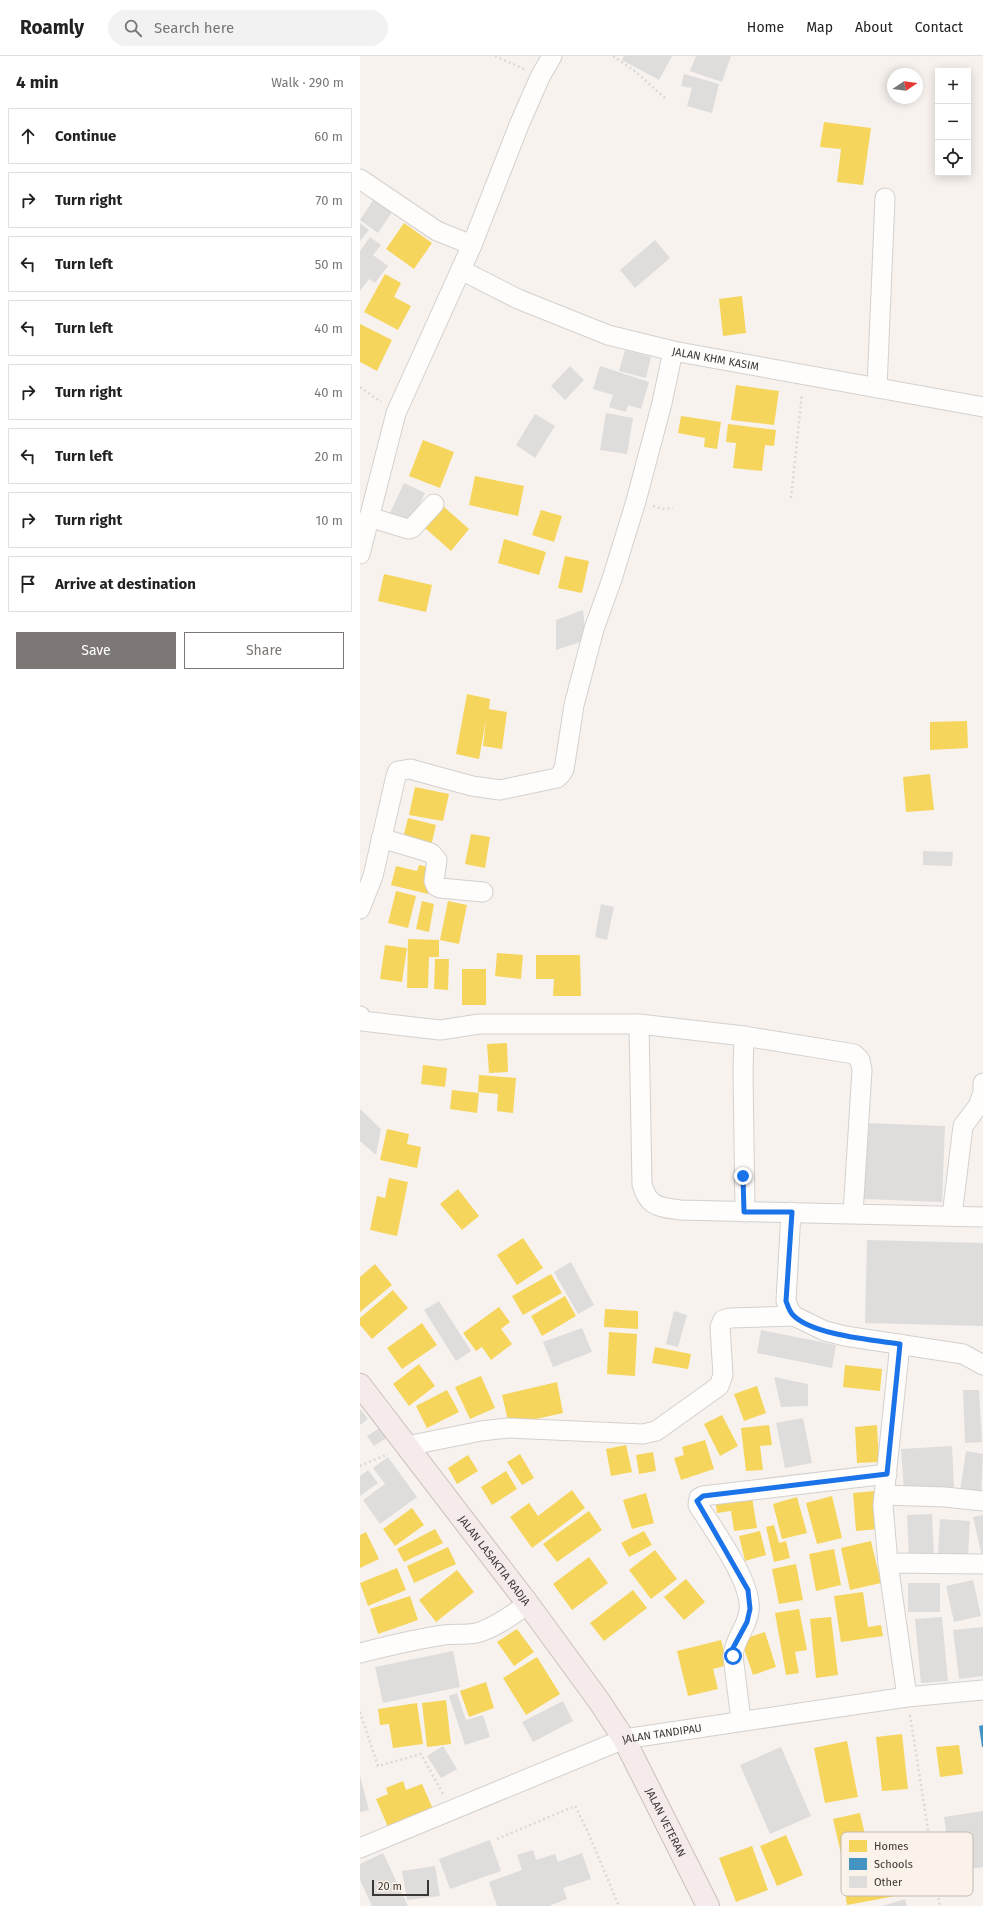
<!DOCTYPE html>
<html lang="en">
<head>
<meta charset="utf-8">
<style>
	:root { --surface:#fff; --page:#f2f2f2; --text:#222; --muted:#767676; --line:#e0e0e0; --accent:#7d7875 }
	body { margin:0; font-family:"Fira Sans",sans-serif; background:var(--page); color:var(--text) }
	.controls { position:absolute; right:12px; top:12px; display:grid; overflow:hidden; border-radius:0px; box-shadow:0 2px 10px #0003 }
	.controls button { width:36px; height:36px; display:grid; place-items:center; padding:0; border:0; border-bottom:1px solid var(--line); background:var(--surface); color:var(--text); font:20px sans-serif }
	.compass { position:absolute; left:527px; top:12px; width:36px; height:36px; border-radius:50%; background:var(--surface); box-shadow:0 2px 10px #0003; rotate:77deg }
	.scale { position:absolute; left:12px; bottom:10px; width:57px; box-sizing:border-box; padding-left:4px; border:2px solid #3b3734; border-top:0; font-size:11px; line-height:14px; white-space:nowrap; color:#3b3734; -webkit-text-stroke:3px #fbf2ea; paint-order:stroke }
	.stop { position:absolute; width:12px; height:12px; margin:-9px; border:3px solid #1a73e8; border-radius:50%; background:#fff }
	.stop.end { background:#1a73e8; border-color:#fff; box-shadow:0 1px 4px #0008 }
	.list { margin:0; padding:0; list-style:none }
	h2 { display:flex; justify-content:space-between; align-items:center; height:52px; margin:0; padding:0 16px; font-size:17px }
	h2 small { font-size:13px; font-weight:400; color:var(--muted) }
	.list li { display:grid; grid-template-columns:26px 1fr auto; gap:12px; align-items:center; box-sizing:border-box; height:56px; margin:0 8px 8px; padding:0 8px; border:1px solid var(--line); border-radius:0px }
	.list b { display:block; font-size:15px; white-space:nowrap }
	.list em { font-size:13px; font-style:normal; color:var(--muted) }
	.actions { display:flex; gap:8px; padding:12px 16px }
	.actions a { flex:1; padding:9px 0; border:1px solid var(--accent); border-radius:0px; text-align:center; font-size:14px; color:var(--accent) }
	.actions .main { background:var(--accent); color:#fff }
	.icon { flex:none; width:22px; height:22px; fill:none; stroke:currentColor; stroke-width:2; stroke-linecap:round; stroke-linejoin:round }
	.map { position:relative; flex:none; width:623px; height:1850px; overflow:hidden }
	header { display:flex; align-items:center; gap:24px; box-sizing:border-box; height:56px; padding:0 20px; background:var(--surface); border-bottom:1px solid var(--line) }
	header strong { font-size:19px }
	nav { display:flex; gap:22px; margin-inline-start:auto; font-size:14px }
	.search { width:280px; height:36px; background:var(--page); display:flex; align-items:center; gap:10px; box-sizing:border-box; padding:0 14px; border-radius:22px; color:var(--muted); font-size:15px }
	main { display:flex }
	aside { flex:1; background:var(--surface) }
	.map>svg:first-child { display:block }
	.homes { fill:#f6d55c }
	.schools { fill:#4393c3 }
	.building { fill:#dfdcdc }
	.lines { fill:none; stroke-linecap:round; stroke-linejoin:round }
	.minor-casing { stroke:#d4d0cd; stroke-width:21 }
	.highway-casing { stroke:#ccc0be; stroke-width:24 }
	.path { stroke:#dbd9d8; stroke-width:2.5; stroke-dasharray:2 3; stroke-linecap:butt }
	.minor { stroke:#fefdfc; stroke-width:19 }
	.highway { stroke:#f5ebeb; stroke-width:22 }
	.route { stroke:#1a73e8; stroke-width:5 }
	.labels { text-anchor:middle; dominant-baseline:central; stroke-width:4; stroke-linejoin:round; paint-order:stroke }
	.street-label { font-size:11px; fill:#3b3734; stroke:#fbf2ea }
	.key { fill:#fbf2ea; stroke:#c1bab3; stroke-width:1 }
	.key-label { font-size:11px; fill:#3b3734 }
</style>
</head>
<body>
<header>
<strong>Roamly</strong>
<div class="search"><svg class="icon" aria-label="search" viewBox="0 0 24 24"><circle cx="10" cy="10" r="6"/><path d="M15 15l6 6"/></svg>Search here</div>
<nav><a>Home</a><a>Map</a><a>About</a><a>Contact</a></nav>
</header>
<main>
<aside>
<h2>4 min<small>Walk · 290 m</small></h2>
<ul class="list">
<li><svg class="icon" aria-label="ahead" viewBox="0 0 24 24"><path d="M12 20V5M6 11l6-6 6 6"/></svg><div><b>Continue</b></div><em>60 m</em></li>
<li><svg class="icon" aria-label="right" viewBox="0 0 24 24"><path d="M7 20v-9h11M14 6l5 5-5 5"/></svg><div><b>Turn right</b></div><em>70 m</em></li>
<li><svg class="icon" aria-label="left" viewBox="0 0 24 24"><path d="M17 20v-9H6M10 6l-5 5 5 5"/></svg><div><b>Turn left</b></div><em>50 m</em></li>
<li><svg class="icon" aria-label="left" viewBox="0 0 24 24"><path d="M17 20v-9H6M10 6l-5 5 5 5"/></svg><div><b>Turn left</b></div><em>40 m</em></li>
<li><svg class="icon" aria-label="right" viewBox="0 0 24 24"><path d="M7 20v-9h11M14 6l5 5-5 5"/></svg><div><b>Turn right</b></div><em>40 m</em></li>
<li><svg class="icon" aria-label="left" viewBox="0 0 24 24"><path d="M17 20v-9H6M10 6l-5 5 5 5"/></svg><div><b>Turn left</b></div><em>20 m</em></li>
<li><svg class="icon" aria-label="right" viewBox="0 0 24 24"><path d="M7 20v-9h11M14 6l5 5-5 5"/></svg><div><b>Turn right</b></div><em>10 m</em></li>
<li><svg class="icon" aria-label="arrive" viewBox="0 0 24 24"><path d="M6 21V4h12l-3 4 3 4H6"/></svg><div><b>Arrive at destination</b></div></li>
</ul>
<div class="actions"><a class="main">Save</a><a>Share</a></div>
</aside>
<div class="map">
<svg width="623" height="1850" viewBox="0 0 623 1850">
	<rect width="100%" height="100%" fill="#f7f2ee"/>
	<!-- homes -->
	<path class="homes" d="M 464,66 L 511,72 L 503,129 L 477,126 L 481,93 L 460,91 Z
		M 44,167 L 72,187 L 54,213 L 26,193 Z
		M 25,218 L 41,227 L 34,241 L 51,250 L 38,274 L 4,256 Z
		M 382,240 L 386,277 L 363,280 L 359,243 Z
		M 0,268 L 32,284 L 17,315 L 0,306 Z
		M 376,329 L 419,335 L 414,369 L 371,364 Z
		M 321,360 L 361,366 L 357,393 L 344,391 L 345,382 L 318,377 Z
		M 368,368 L 416,374 L 414,390 L 405,389 L 402,415 L 373,412 L 376,387 L 366,386 Z
		M 63,384 L 94,396 L 80,432 L 49,420 Z
		M 115,420 L 164,430 L 158,460 L 109,449 Z
		M 83,450 L 109,473 L 91,495 L 65,472 Z
		M 181,454 L 202,460 L 194,486 L 172,479 Z
		M 144,483 L 186,496 L 179,519 L 138,507 Z
		M 205,500 L 229,505 L 222,537 L 198,532 Z
		M 24,518 L 72,529 L 66,556 L 18,545 Z
		M 107,638 L 130,643 L 129,653 L 147,656 L 142,693 L 123,690 L 126,664 L 119,703 L 96,698 Z
		M 607,665 L 608,692 L 570,694 L 570,666 Z
		M 570,718 L 574,754 L 546,756 L 543,721 Z
		M 55,731 L 89,738 L 83,765 L 49,759 Z
		M 48,762 L 76,769 L 71,790 L 43,782 Z
		M 111,778 L 130,781 L 125,812 L 105,808 Z
		M 59,809 L 74,812 L 68,838 L 31,829 L 36,810 L 57,815 Z
		M 36,835 L 56,840 L 48,872 L 28,867 Z
		M 62,845 L 74,848 L 69,876 L 56,873 Z
		M 88,845 L 107,849 L 99,888 L 80,884 Z
		M 48,883 L 79,884 L 79,901 L 69,901 L 68,932 L 47,932 Z
		M 25,889 L 47,892 L 42,926 L 20,923 Z
		M 137,897 L 163,899 L 161,923 L 135,920 Z
		M 176,899 L 220,899 L 221,940 L 193,940 L 194,923 L 176,923 Z
		M 75,903 L 89,903 L 88,934 L 74,933 Z
		M 102,913 L 126,913 L 126,949 L 102,949 Z
		M 147,987 L 148,1016 L 129,1017 L 127,988 Z
		M 63,1009 L 87,1012 L 85,1031 L 61,1028 Z
		M 119,1019 L 156,1022 L 153,1057 L 137,1055 L 138,1038 L 118,1036 Z
		M 92,1034 L 119,1037 L 117,1057 L 90,1053 Z
		M 27,1073 L 49,1078 L 47,1088 L 61,1091 L 57,1112 L 20,1104 Z
		M 29,1122 L 48,1126 L 37,1180 L 10,1174 L 17,1140 L 25,1142 Z
		M 98,1133 L 119,1160 L 102,1174 L 80,1148 Z
		M 163,1182 L 183,1212 L 157,1229 L 137,1199 Z
		M 15,1208 L 32,1229 L 0,1256 L 0,1221 Z
		M 191,1218 L 202,1237 L 163,1259 L 152,1240 Z
		M 33,1234 L 48,1252 L 12,1283 L 0,1269 L 0,1262 Z
		M 205,1240 L 216,1260 L 182,1280 L 171,1260 Z
		M 139,1251 L 150,1266 L 141,1273 L 152,1288 L 131,1304 L 122,1291 L 116,1295 L 103,1277 Z
		M 245,1253 L 278,1255 L 278,1273 L 244,1271 Z
		M 62,1267 L 77,1289 L 42,1313 L 27,1292 Z
		M 249,1276 L 277,1278 L 275,1320 L 247,1318 Z
		M 295,1291 L 331,1298 L 328,1313 L 292,1307 Z
		M 59,1308 L 75,1330 L 49,1350 L 33,1328 Z
		M 485,1309 L 522,1313 L 520,1335 L 483,1331 Z
		M 121,1320 L 135,1352 L 110,1363 L 95,1331 Z
		M 197,1326 L 203,1357 L 149,1369 L 142,1339 Z
		M 397,1330 L 406,1357 L 384,1365 L 374,1338 Z
		M 87,1334 L 99,1356 L 67,1372 L 56,1350 Z
		M 362,1359 L 378,1390 L 360,1400 L 344,1368 Z
		M 409,1369 L 412,1389 L 400,1390 L 403,1414 L 386,1415 L 381,1372 Z
		M 517,1369 L 519,1406 L 497,1407 L 495,1371 Z
		M 345,1384 L 354,1413 L 321,1424 L 314,1402 L 324,1399 L 322,1391 Z
		M 266,1389 L 272,1416 L 251,1420 L 246,1393 Z
		M 293,1396 L 296,1415 L 279,1418 L 276,1399 Z
		M 160,1398 L 174,1422 L 162,1429 L 147,1406 Z
		M 108,1399 L 118,1415 L 97,1428 L 88,1412 Z
		M 146,1415 L 157,1433 L 132,1449 L 121,1431 Z
		M 212,1434 L 225,1452 L 172,1492 L 150,1461 L 169,1447 L 178,1460 Z
		M 391,1435 L 397,1472 L 374,1475 L 371,1455 L 357,1457 L 355,1441 Z
		M 515,1435 L 519,1473 L 496,1475 L 493,1437 Z
		M 286,1437 L 294,1467 L 272,1473 L 263,1444 Z
		M 472,1440 L 482,1482 L 457,1488 L 446,1447 Z
		M 437,1441 L 447,1477 L 422,1483 L 413,1448 Z
		M 52,1452 L 64,1469 L 35,1490 L 23,1473 Z
		M 229,1455 L 242,1474 L 197,1506 L 183,1488 Z
		M 414,1469 L 419,1487 L 426,1485 L 430,1502 L 414,1506 L 406,1471 Z
		M 75,1473 L 83,1487 L 44,1506 L 37,1493 Z
		M 284,1475 L 292,1489 L 269,1501 L 261,1487 Z
		M 400,1475 L 406,1499 L 385,1505 L 379,1480 Z
		M 6,1476 L 19,1503 L 0,1512 L 0,1479 Z
		M 511,1485 L 521,1527 L 490,1534 L 481,1492 Z
		M 88,1491 L 96,1508 L 54,1527 L 47,1510 Z
		M 474,1493 L 481,1529 L 456,1535 L 449,1498 Z
		M 295,1494 L 317,1523 L 291,1543 L 269,1514 Z
		M 229,1501 L 248,1527 L 212,1554 L 193,1528 Z
		M 436,1508 L 443,1544 L 419,1548 L 412,1513 Z
		M 37,1512 L 46,1534 L 8,1550 L 0,1527 Z
		M 97,1514 L 114,1536 L 76,1566 L 59,1544 Z
		M 326,1523 L 345,1546 L 324,1564 L 304,1541 Z
		M 273,1534 L 287,1552 L 244,1585 L 230,1567 Z
		M 503,1536 L 508,1571 L 521,1569 L 523,1580 L 481,1586 L 474,1540 Z
		M 50,1540 L 58,1564 L 18,1578 L 10,1553 Z
		M 439,1553 L 447,1594 L 435,1596 L 439,1617 L 426,1619 L 415,1557 Z
		M 471,1561 L 478,1619 L 456,1622 L 450,1563 Z
		M 157,1573 L 174,1596 L 154,1610 L 137,1586 Z
		M 405,1576 L 416,1611 L 393,1619 L 381,1584 Z
		M 361,1584 L 368,1609 L 353,1613 L 358,1633 L 328,1640 L 317,1595 Z
		M 177,1601 L 200,1638 L 166,1659 L 143,1622 Z
		M 126,1626 L 134,1652 L 109,1661 L 100,1635 Z
		M 86,1644 L 91,1688 L 67,1691 L 62,1647 Z
		M 57,1647 L 63,1688 L 33,1692 L 29,1668 L 20,1669 L 18,1653 Z
		M 542,1678 L 548,1733 L 522,1735 L 516,1681 Z
		M 487,1685 L 498,1741 L 465,1747 L 454,1692 Z
		M 599,1689 L 603,1718 L 580,1721 L 576,1691 Z
		M 43,1725 L 46,1734 L 62,1728 L 73,1753 L 28,1771 L 16,1743 L 28,1738 L 26,1732 Z
		M 500,1757 L 509,1796 L 482,1802 L 473,1763 Z
		M 426,1779 L 443,1819 L 417,1830 L 400,1790 Z
		M 392,1790 L 408,1834 L 376,1846 L 359,1802 Z
		M 562,1804 L 568,1834 L 487,1849 L 482,1819 Z"/>
	<!-- schools -->
	<path class="schools" d="M 623,1669 L 623,1691 L 622,1691 L 619,1670 Z"/>
	<!-- building -->
	<path class="building" d="M 264,0 L 312,0 L 299,24 L 262,4 Z
		M 336,0 L 371,0 L 362,26 L 330,15 Z
		M 324,18 L 359,28 L 352,57 L 327,50 L 332,32 L 321,30 Z
		M 16,140 L 34,153 L 18,177 L 0,164 Z
		M 0,167 L 9,174 L 0,185 Z
		M 10,181 L 21,189 L 13,199 L 28,210 L 15,227 L 9,223 L 0,235 L 0,195 Z
		M 295,184 L 310,202 L 275,232 L 260,214 Z
		M 265,294 L 291,301 L 286,322 L 259,315 Z
		M 210,310 L 224,324 L 205,344 L 191,330 Z
		M 240,310 L 289,326 L 281,353 L 268,349 L 266,356 L 249,351 L 253,339 L 233,333 Z
		M 246,357 L 273,362 L 267,398 L 240,394 Z
		M 175,358 L 195,370 L 175,402 L 156,389 Z
		M 44,427 L 65,437 L 50,469 L 29,459 Z
		M 223,554 L 226,584 L 196,594 L 196,564 Z
		M 563,795 L 593,796 L 592,810 L 563,809 Z
		M 241,848 L 254,851 L 247,884 L 235,881 Z
		M 0,1053 L 21,1073 L 16,1099 L 0,1085 Z
		M 505,1067 L 585,1070 L 582,1146 L 504,1143 Z
		M 507,1184 L 623,1187 L 623,1270 L 505,1267 Z
		M 211,1206 L 234,1249 L 218,1258 L 194,1216 Z
		M 79,1245 L 111,1295 L 96,1305 L 64,1254 Z
		M 314,1255 L 327,1259 L 318,1291 L 306,1288 Z
		M 222,1272 L 232,1296 L 193,1311 L 183,1286 Z
		M 401,1274 L 476,1289 L 472,1312 L 397,1297 Z
		M 414,1321 L 448,1328 L 448,1350 L 421,1351 Z
		M 603,1334 L 619,1334 L 622,1386 L 605,1387 Z
		M 0,1353 L 8,1363 L 0,1369 Z
		M 443,1362 L 452,1407 L 425,1412 L 416,1367 Z
		M 21,1371 L 28,1381 L 14,1390 L 7,1380 Z
		M 592,1390 L 594,1432 L 544,1434 L 541,1393 Z
		M 606,1395 L 623,1398 L 621,1439 L 600,1435 Z
		M 28,1401 L 57,1441 L 20,1468 L 3,1444 L 25,1428 L 13,1412 Z
		M 8,1414 L 18,1427 L 0,1440 L 0,1420 Z
		M 572,1458 L 574,1502 L 549,1503 L 547,1459 Z
		M 623,1459 L 623,1501 L 622,1501 L 613,1461 Z
		M 580,1463 L 610,1465 L 608,1500 L 578,1498 Z
		M 613,1524 L 621,1560 L 594,1566 L 586,1530 Z
		M 548,1527 L 580,1527 L 580,1556 L 548,1556 Z
		M 582,1561 L 588,1625 L 561,1627 L 555,1563 Z
		M 623,1571 L 623,1620 L 599,1623 L 593,1574 Z
		M 93,1595 L 100,1631 L 23,1647 L 15,1611 Z
		M 97,1637 L 106,1664 L 123,1659 L 130,1681 L 105,1689 L 89,1640 Z
		M 203,1645 L 213,1665 L 173,1686 L 162,1666 Z
		M 83,1690 L 97,1713 L 81,1722 L 67,1700 Z
		M 421,1691 L 451,1760 L 410,1778 L 380,1709 Z
		M 0,1720 L 9,1754 L 0,1756 Z
		M 623,1755 L 623,1811 L 592,1816 L 584,1761 Z
		M 130,1784 L 141,1815 L 90,1833 L 79,1803 Z
		M 173,1794 L 176,1804 L 195,1798 L 198,1806 L 222,1797 L 231,1823 L 203,1832 L 207,1843 L 191,1849 L 191,1850 L 137,1850 L 129,1826 L 162,1814 L 157,1799 Z
		M 23,1797 L 48,1850 L 12,1850 L 0,1824 L 0,1808 Z
		M 75,1810 L 80,1840 L 47,1844 L 42,1815 Z
		M 545,1843 L 547,1850 L 522,1850 Z"/>
	<g class="lines">
		<!-- minor casing -->
		<g class="minor-casing">
			<g id="minor">
				<path d="M 0,123 L 77,175 L 112,189"/>
				<path id="s1" d="M 101,214 L 158,243 L 248,279 L 313,295 L 623,351"/>
				<path d="M 517,332 L 525,142"/>
				<path d="M 9,461 L 48,473 L 52,472 L 74,448"/>
				<path d="M 0,498 L 36,357 L 112,189 L 159,69 L 180,21 L 192,0"/>
				<path d="M 21,782 L 71,797 L 77,804 L 74,825 L 76,830 L 80,832 L 123,836"/>
				<path d="M 0,853 L 13,820 L 36,720 L 38,715 L 50,713 L 112,730 L 140,734 L 197,722 L 201,718 L 204,713 L 206,701 L 214,649 L 234,573 L 252,523 L 276,445 L 302,347 L 313,295"/>
				<path d="M 0,960 L 2,965 L 80,974 L 119,968 L 279,968"/>
				<path d="M 384,980 L 383,1015 L 385,1156"/>
				<path d="M 431,1156 L 426,1245 L 429,1253 L 434,1260 L 465,1275 L 485,1280 L 603,1298 L 623,1309"/>
				<path d="M 493,1158 L 502,1014 L 500,1004 L 494,998 L 384,980 L 279,968 L 282,1128 C 288,1151 299,1151 320,1154 L 623,1161"/>
				<path d="M 592,1160 L 603,1070 L 618,1050 L 623,1037 L 623,1027"/>
				<path d="M 47,1390 L 121,1375 L 148,1372 L 283,1378 L 296,1375 L 359,1330 L 363,1319 L 360,1271 L 363,1264 L 370,1262 L 434,1260"/>
				<path d="M 524,1439 L 585,1441 L 623,1445"/>
				<path d="M 528,1507 L 523,1450 L 540,1288"/>
				<path d="M 0,1597 C 28,1590 55,1583 84,1579 C 96,1577 108,1580 120,1576 C 138,1570 153,1558 168,1548"/>
				<path d="M 547,1641 L 528,1507 L 623,1508"/>
				<path d="M 381,1664 L 373,1600 C 374,1583 387,1572 389,1555 C 393,1527 353,1473 338,1449 L 339,1442 L 343,1440 L 527,1418"/>
				<path id="s2" d="M 0,1792 L 264,1683 L 547,1641 L 623,1634"/>
			</g>
		</g>
		<!-- highway casing -->
		<g class="highway-casing">
			<g id="highway">
				<path id="s3" d="M 0,1329 L 168,1548 L 239,1645 L 264,1683 L 348,1850"/>
			</g>
		</g>
		<!-- path -->
		<path class="path" d="M 135,0 L 164,13
			M 253,0 L 276,16 L 306,43
			M 0,331 L 21,346
			M 431,442 L 442,338
			M 293,450 L 303,453 L 313,452
			M 0,1410 L 28,1398
			M 0,1656 L 18,1710 L 61,1698 L 83,1738
			M 550,1659 L 580,1850
			M 137,1783 L 215,1750 L 227,1774 L 259,1850"/>
		<!-- minor -->
		<use href="#minor" class="minor"/>
		<!-- highway -->
		<use href="#highway" class="highway"/>
	</g>
	<g class="lines">
		<!-- route -->
		<path class="route" d="M 373,1600 L 373,1592 L 387,1566 L 390,1553 L 388,1534 L 337,1445 L 343,1440 L 527,1418 L 540,1288 C 513,1284 452,1279 433,1259 C 429,1255 428,1250 426,1245 L 432,1156 L 384,1156 L 383,1120"/>
	</g>
	<g class="labels">
		<!-- street labels -->
		<g class="street-label">
			<text stroke="none"><textPath href="#s1" startOffset="271">JALAN KHM KASIM</textPath></text>
			<text stroke="none"><textPath href="#s3" startOffset="221">JALAN LASAKTIA RADJA</textPath></text>
			<text stroke="none"><textPath href="#s2" startOffset="324">JALAN TANDIPAU</textPath></text>
			<text stroke="none"><textPath href="#s3" startOffset="535">JALAN VETERAN</textPath></text>
		</g>
	</g>
	<!-- legend -->
	<rect x="481" y="1776" width="132" height="64" rx="6" class="key"/>
	<rect x="489" y="1784" width="18" height="12" fill="#f6d55c"/>
	<rect x="489" y="1802" width="18" height="12" fill="#4393c3"/>
	<rect x="489" y="1820" width="18" height="12" fill="#dfdcdc"/>
	<g class="key-label">
		<text x="514" y="1794">Homes</text>
		<text x="514" y="1812">Schools</text>
		<text x="514" y="1830">Other</text>
	</g>
</svg>
<div class="controls">
<button>+</button>
<button>−</button>
<button><svg class="icon" aria-label="locate" viewBox="0 0 24 24"><circle cx="12" cy="12" r="6"/><path d="M12 2v4M12 18v4M2 12h4M18 12h4"/></svg></button>
</div>
<svg class="compass" viewBox="-18 -18 36 36"><path d="M0-13l5 13h-10z" fill="#e53935"/><path d="M0 13l5-13h-10z" fill="#767676"/></svg>
<div class="scale">20 m</div>
<div class="stop" style="left:373px;top:1600px"></div>
<div class="stop end" style="left:383px;top:1120px"></div>
</div>
</main>
</body>
</html>
